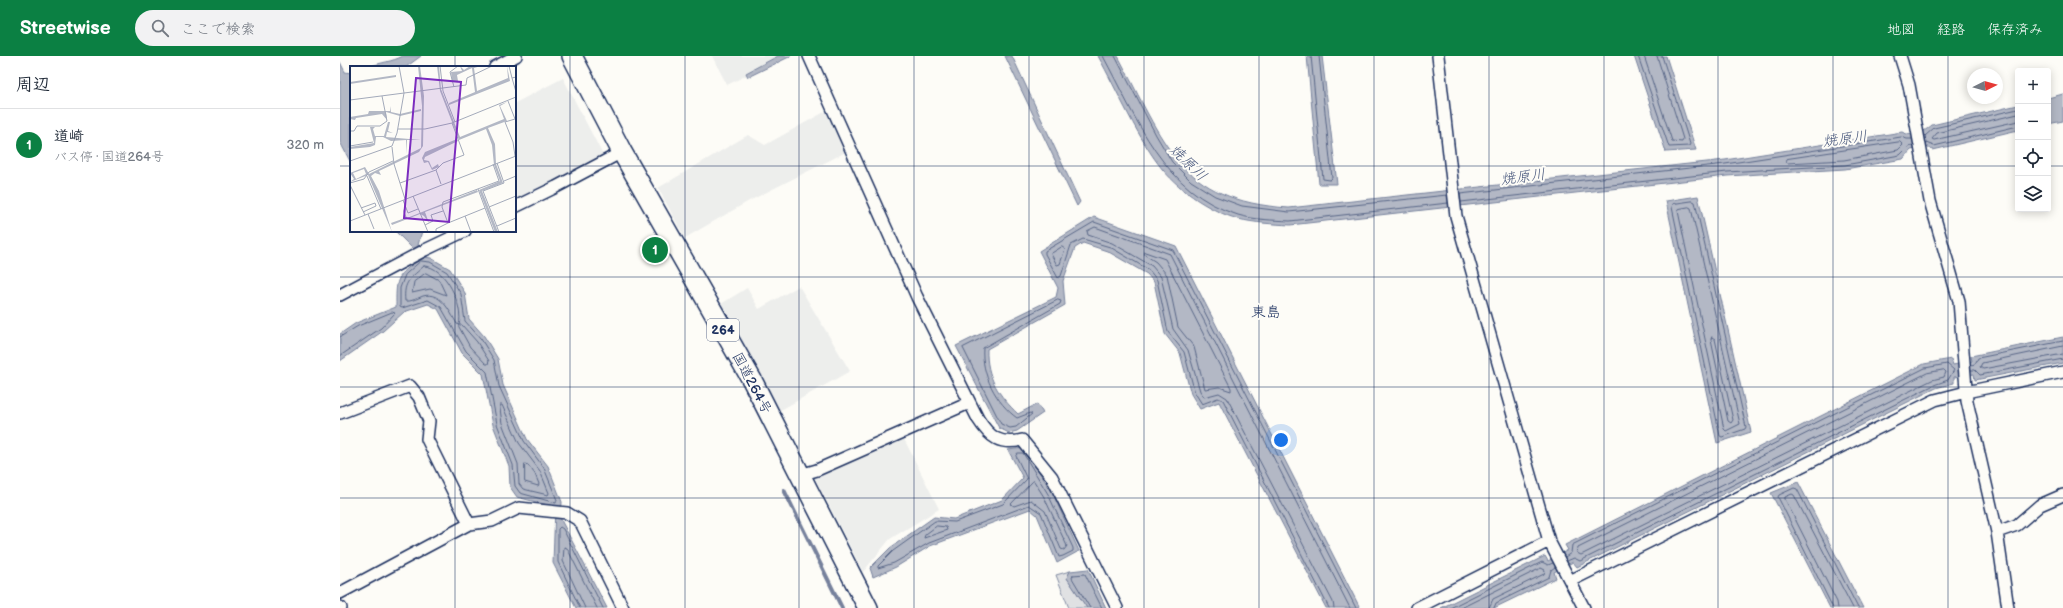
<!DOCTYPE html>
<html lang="ja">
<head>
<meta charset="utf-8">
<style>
	:root { --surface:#fff; --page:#f2f2f3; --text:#1f2937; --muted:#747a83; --line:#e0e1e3; --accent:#0b8043 }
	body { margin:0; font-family:"Balsamiq Sans","Klee One",sans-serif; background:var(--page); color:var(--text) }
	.controls { position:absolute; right:12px; top:12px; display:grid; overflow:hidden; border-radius:4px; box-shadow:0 2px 10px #0003 }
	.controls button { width:36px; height:36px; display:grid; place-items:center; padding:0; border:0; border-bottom:1px solid var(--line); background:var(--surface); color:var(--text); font:20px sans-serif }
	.compass { position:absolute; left:1627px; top:12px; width:36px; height:36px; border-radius:50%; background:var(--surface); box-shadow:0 2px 10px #0003; rotate:85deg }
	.you { position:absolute; left:941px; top:384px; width:14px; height:14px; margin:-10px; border:3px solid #fff; border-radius:50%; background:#1a73e8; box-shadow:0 0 0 6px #1a73e833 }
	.badge { display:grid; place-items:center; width:26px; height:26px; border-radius:50%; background:var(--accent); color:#fff; font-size:13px; font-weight:700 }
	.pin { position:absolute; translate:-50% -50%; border:2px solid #fff; box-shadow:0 1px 4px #0006 }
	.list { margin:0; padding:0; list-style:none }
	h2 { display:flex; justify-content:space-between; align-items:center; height:52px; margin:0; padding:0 16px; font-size:17px }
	h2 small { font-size:13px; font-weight:400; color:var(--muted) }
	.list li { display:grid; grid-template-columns:26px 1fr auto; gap:12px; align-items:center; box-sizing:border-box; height:72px; padding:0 16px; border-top:1px solid var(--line) }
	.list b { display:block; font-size:15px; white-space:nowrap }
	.list p { margin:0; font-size:13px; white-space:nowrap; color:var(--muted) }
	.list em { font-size:13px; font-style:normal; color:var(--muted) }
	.icon { flex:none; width:22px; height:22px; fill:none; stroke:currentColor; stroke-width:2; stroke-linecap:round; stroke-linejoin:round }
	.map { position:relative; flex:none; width:1723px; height:552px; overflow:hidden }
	header { display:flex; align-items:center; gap:24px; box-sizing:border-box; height:56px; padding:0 20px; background:var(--accent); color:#fff }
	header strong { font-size:19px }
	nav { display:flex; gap:22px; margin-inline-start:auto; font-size:14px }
	.search { width:280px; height:36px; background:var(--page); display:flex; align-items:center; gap:10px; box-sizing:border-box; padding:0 14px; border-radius:22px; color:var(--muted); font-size:15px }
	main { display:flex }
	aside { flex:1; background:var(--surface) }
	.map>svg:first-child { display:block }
	.built { fill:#edeeec }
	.green { fill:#e0e1e3; stroke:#7e88a0 }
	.water { fill:#b3b8c5; stroke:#76819c }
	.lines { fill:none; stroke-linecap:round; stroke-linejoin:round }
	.shore { stroke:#586687; stroke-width:1 }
	.stream { stroke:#76819c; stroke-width:4 }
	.street-casing { stroke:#1b2f5e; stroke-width:14 }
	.highway-casing { stroke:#1b2f5e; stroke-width:22 }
	.street { stroke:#fdfcf7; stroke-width:11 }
	.highway { stroke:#fdfcf7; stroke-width:19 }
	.grid { fill:none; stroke:#1b2f5e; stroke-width:1; stroke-opacity:0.55 }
	.labels { text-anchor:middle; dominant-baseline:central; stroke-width:4; stroke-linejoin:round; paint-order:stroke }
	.shield { fill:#fdfcf7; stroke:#5f6c8c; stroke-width:1 }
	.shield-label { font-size:13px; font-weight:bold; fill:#1b2f5e }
	.street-label { font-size:14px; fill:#1b2f5e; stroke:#fdfcf7 }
	.water-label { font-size:15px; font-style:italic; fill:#49587d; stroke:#fdfcf7 }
	.neighbourhood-label { font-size:15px; fill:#1b2f5e; stroke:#fdfcf7 }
	.inset-road { fill:none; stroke:#a3aaba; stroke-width:1 }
	.view { fill:#7b2cbf; fill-opacity:0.15; stroke:#7b2cbf; stroke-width:2 }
	.inset-edge { fill:none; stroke:#1b2f5e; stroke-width:2 }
</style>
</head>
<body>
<header>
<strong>Streetwise</strong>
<div class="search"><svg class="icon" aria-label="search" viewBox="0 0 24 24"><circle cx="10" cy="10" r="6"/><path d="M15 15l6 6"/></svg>ここで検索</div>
<nav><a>地図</a><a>経路</a><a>保存済み</a></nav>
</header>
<main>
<aside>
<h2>周辺<small></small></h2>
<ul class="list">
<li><span class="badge">1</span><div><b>道崎</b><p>バス停 · 国道264号</p></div><em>320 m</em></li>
</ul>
</aside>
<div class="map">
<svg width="1723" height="552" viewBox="0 0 1723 552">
	<rect width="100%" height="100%" fill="#fdfcf7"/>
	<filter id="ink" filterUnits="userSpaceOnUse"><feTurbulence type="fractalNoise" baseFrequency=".025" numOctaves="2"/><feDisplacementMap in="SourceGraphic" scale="8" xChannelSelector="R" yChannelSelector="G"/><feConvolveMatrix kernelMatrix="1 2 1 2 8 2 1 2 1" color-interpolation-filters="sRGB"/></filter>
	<g filter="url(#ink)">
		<!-- built -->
		<path class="built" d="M 372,0 L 446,0 L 387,29 Z
			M 223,22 L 264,101 L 175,146 L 175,47 Z
			M 488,54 L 506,96 L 409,145 L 345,182 L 318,132 L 408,79 L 425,89 Z
			M 459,230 L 510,315 L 439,355 L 381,248 L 407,232 L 419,253 Z
			M 563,381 L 599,453 L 550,483 L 523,516 L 475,422 Z"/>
		<!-- green -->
		<path class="green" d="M 730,515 L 727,522 L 747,552 L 729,552 L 716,519 Z"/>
		<!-- water -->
		<path class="water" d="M 63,0 L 81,0 L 66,11 L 29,11 C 41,6 52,6 63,0 Z
			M 438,0 L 451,0 L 408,21 L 406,17 Z
			M 665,0 L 672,0 L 740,146 L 737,150 Z
			M 758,0 L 778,0 C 824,86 838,145 949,152 L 1385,104 L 1562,76 C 1573,82 1584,76 1592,69 L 1678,49 L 1678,74 L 1593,94 L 1586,91 L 1571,94 L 1563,103 L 1505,113 L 1387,120 L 950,169 C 933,168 915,167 898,163 C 870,155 842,136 823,114 C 799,85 777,34 758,0 Z
			M 967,0 L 982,0 L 997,128 L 979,128 Z
			M 1294,0 L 1326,0 L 1356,94 L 1326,96 Z
			M 0,6 L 5,16 L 11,17 L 11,107 L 0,86 Z
			M 1723,38 L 1723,65 L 1708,68 L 1708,42 Z
			M 1358,140 L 1411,376 L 1377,387 L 1326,145 Z
			M 754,161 L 836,190 L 1020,552 L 986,552 L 879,346 L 860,353 L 851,338 L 840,297 L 825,278 L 814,226 L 807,218 L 767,195 L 743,187 L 735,192 L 723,225 L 725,249 L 647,293 C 646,321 659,340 678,358 L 697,348 L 703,357 L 677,375 L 669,377 L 659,372 L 616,290 L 716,241 L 718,232 L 699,195 Z
			M 55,175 L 82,175 L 78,189 L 85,201 L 91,202 L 110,213 L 125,237 L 129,263 L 144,280 L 158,303 L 163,329 L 187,383 L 208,410 L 222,446 L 221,464 L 267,552 L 236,552 L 213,507 L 215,451 L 177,441 L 170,431 L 169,410 L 153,369 L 143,318 L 122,297 L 98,253 L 88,248 L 64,256 L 43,275 L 0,305 L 0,278 L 16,267 L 56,251 C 56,225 55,221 77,205 L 73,193 Z
			M 1723,281 L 1723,307 L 1635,324 L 1634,318 L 1614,321 L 1614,327 L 1596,332 L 1237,511 L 1233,506 L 1214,516 L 1216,522 L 1154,552 L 1101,552 L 1205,500 L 1208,505 L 1228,494 L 1225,489 L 1584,308 L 1611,303 L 1613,309 L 1632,305 L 1631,300 Z
			M 684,392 L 712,436 L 739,495 L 717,507 L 697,459 L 690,453 L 590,490 L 556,511 L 533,521 L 530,512 L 550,492 L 594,461 L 614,463 L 662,444 L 683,422 L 668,394 Z
			M 1458,426 L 1523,552 L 1490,552 L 1431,437 Z
			M 748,513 L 766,552 L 747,552 L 727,522 L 730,515 Z"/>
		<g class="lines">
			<!-- shore -->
			<path class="shore" d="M 763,0 C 797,63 823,136 898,159 C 915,164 933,164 950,165 L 1108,147
				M 775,0 L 816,79 L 832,106 L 851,125 L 875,140 L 902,150 L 949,156 L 1107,139
				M 971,0 L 983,123 L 990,124 L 992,122 L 979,0
				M 1298,0 L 1329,91 L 1349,90 L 1350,88 L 1322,0
				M 1304,0 L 1332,85 L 1342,86 L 1343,83 L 1317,0
				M 1678,58 L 1597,77 L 1592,83 L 1594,84 L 1678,65
				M 1585,80 L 1594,72 L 1678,53
				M 1560,86 L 1563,89 L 1558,94 L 1504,104 L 1448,107 L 1446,106 L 1447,103 Z
				M 1586,87 L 1594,90 L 1678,70
				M 1120,138 L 1385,108 L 1561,81 L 1567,83 L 1572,83
				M 1353,145 L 1355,146 L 1406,371 L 1405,373 L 1382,381 L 1380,380 L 1332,151 L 1333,148 Z
				M 1121,146 L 1387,116 L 1505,109 L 1560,99 L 1568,91 L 1573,90
				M 1349,151 L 1351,152 L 1400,368 L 1386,375 L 1384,373 L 1338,155 L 1339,153 Z
				M 722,191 L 725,193 L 720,208 L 717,209 L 711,198 Z
				M 805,196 L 825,203 L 891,332 L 891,335 L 879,331 L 865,333 L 854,291 L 838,271 L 827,219 L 816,206 L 805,199 Z
				M 81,205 L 90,206 L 107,216 L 121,238 L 125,265 L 141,283 L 154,304 L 159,330 L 184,385 L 204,412 L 217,444 L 216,447 L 180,437 L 175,430 L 173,409 L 157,368 L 147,316 L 126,295 L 101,251 L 88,244 L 62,252 L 60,251 L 60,232 L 65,219 Z
				M 84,210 C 106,210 124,251 119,269 L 117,268 C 110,256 101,235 83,240 C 78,242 71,246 65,245 C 63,225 71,222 84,210 Z
				M 86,217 L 99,224 L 106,239 L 90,233 L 72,237 L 74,226 Z
				M 718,244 L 721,245 L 720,248 L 643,292 C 641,318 656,347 677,362 L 690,357 L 692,358 L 676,371 L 670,372 L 661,368 L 623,292 Z
				M 119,269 L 122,269 L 137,286 L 149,305 L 148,308 L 146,308 L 130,291 L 119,271 Z
				M 0,281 L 18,270 L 52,256 L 55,257 L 41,272 L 0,300
				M 1372,281 L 1375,283 L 1393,364 L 1391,367 L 1388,365 L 1371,284 Z
				M 1723,290 L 1642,307 L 1640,311 L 1643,313 L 1723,298
				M 1631,309 L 1635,308 L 1638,302 L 1723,285
				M 1604,314 L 1606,316 L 1604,321 L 1592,324 L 1241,499 L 1237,497 L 1238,492 L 1587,317 Z
				M 1631,314 L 1635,314 L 1640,319 L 1723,303
				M 160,349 L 162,349 L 179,387 L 200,415 L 209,437 L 208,439 L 183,433 L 179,428 L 178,408 L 162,367 Z
				M 678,397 L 683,397 L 708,438 L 733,492 L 733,495 L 723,500 L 719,501 L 701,457 L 689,449 L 589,487 L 554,507 L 538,512 L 538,510 L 553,495 L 595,465 L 615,466 L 663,448 L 687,423 L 676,400 Z
				M 185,408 L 188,409 L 195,418 L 199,428 L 198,430 L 185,426 Z
				M 694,425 L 704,441 L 727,490 L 724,494 L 721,493 L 705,455 L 691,444 L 674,450 L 671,448 L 692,426 Z
				M 597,470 L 606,471 L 607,474 L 584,482 L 585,479 Z
				M 1225,501 L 1231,497 L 1232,489 L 1585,312 L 1607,308 L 1614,314 L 1608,324 L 1594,329 L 1240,505 L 1234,502 L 1227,505
				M 240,552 L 218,506 L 218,473 L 220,471 L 223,473 L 263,552
				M 245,552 L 223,505 L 224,491 L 227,492 L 257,552
				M 750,552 L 732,522 L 733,519 L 745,518 L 762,552
				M 989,552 L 883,344 L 878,342 L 862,348 L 855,337 L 844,296 L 828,276 L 817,224 L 809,214 L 770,191 L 743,183 L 731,189 L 721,220 L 718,222 L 705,198 L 705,195 L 754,166 L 833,194 L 1016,552
				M 994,552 L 993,546 L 887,342 L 879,337 L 864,341 L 860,335 L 848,294 L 833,273 L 821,221 L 812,210 L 772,187 L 748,179 L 747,175 L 755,171 L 830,198 L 1010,552
				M 1110,552 L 1202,506 L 1208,509 L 1213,507
				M 1121,552 L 1201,512 L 1205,514 L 1204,518 L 1153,543 L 1149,552
				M 1154,552 L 1156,547 L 1209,521 L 1211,514 L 1215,511
				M 1493,552 L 1438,441 L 1439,439 L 1454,432 L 1457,433 L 1518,552
				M 1498,552 L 1497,546 L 1445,443 L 1445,441 L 1452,438 L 1454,439 L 1513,552"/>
			<!-- stream -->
			<path class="stream" d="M 444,434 L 502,552"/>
			<!-- street casing -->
			<g class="street-casing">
				<path id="street" d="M 469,0 L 577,241 L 638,363 C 650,382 660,389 682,384 L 712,421 L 777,552
					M 1098,0 L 1116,160 L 1209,485 L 1244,552
					M 1560,0 L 1569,29 L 1590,145 L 1619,245 L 1627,345 L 1657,476 L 1668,552
					M 155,11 L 176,0
					M 175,151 L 216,131 L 282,96
					M 0,239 L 85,194 L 125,175
					M 0,357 L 70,330 L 79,341 L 89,365 L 87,383 L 129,468
					M 460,419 L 477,414 L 629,347
					M 1657,476 L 1677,469 L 1700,449 L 1723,439
					M 1230,525 L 1595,344 L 1626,336 L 1723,316
					M 0,537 L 129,468 L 152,465 L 179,452 L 227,457 L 240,465 L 283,552
					M 0,551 L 1,552
					M 1077,552 L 1209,485"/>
			</g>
			<!-- highway casing -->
			<g class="highway-casing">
				<path id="highway" d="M 232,0 L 282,96 L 412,324 L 528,552"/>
			</g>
			<!-- street -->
			<use href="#street" class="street"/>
			<!-- highway -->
			<use href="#highway" class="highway"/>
		</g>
	</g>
	<!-- grid -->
	<path class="grid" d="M 115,0 L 115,11M 230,0 L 230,552M 345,0 L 345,552M 459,0 L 459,552M 574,0 L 574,552M 689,0 L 689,552M 804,0 L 804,552M 919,0 L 919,552M 1034,0 L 1034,552M 1149,0 L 1149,552M 1264,0 L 1264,552M 1378,0 L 1378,552M 1493,0 L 1493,552M 1608,0 L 1608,552M 0,110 L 11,110M 175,110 L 1678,110M 1708,110 L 1723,110M 115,175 L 115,552M 0,221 L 1723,221M 0,331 L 1723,331M 0,442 L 1723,442"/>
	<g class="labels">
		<!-- shield labels -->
		<rect class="shield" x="367" y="263" width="32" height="22" rx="3"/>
		<g class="shield-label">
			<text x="383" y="274">264</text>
		</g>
		<!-- street labels -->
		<g class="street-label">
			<text transform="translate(412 327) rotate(62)">国道264号</text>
		</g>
		<!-- water labels -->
		<g class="water-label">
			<text transform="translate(1505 83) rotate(-7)">焼原川</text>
			<text transform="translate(848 107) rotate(44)">焼原川</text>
			<text transform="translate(1183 121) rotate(-7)">焼原川</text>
		</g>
		<!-- neighbourhood labels -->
		<g class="neighbourhood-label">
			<text x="926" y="256">東島</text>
		</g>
	</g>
	<!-- overview -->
	<g transform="translate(10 10)">
		<rect width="166" height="166" fill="#fdfcf7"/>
		<path d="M 68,0 L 70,0 L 74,30 L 73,80 L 69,86 L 29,105 L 31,109 L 25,107 L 21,110 L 29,125 L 42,166 L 18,109 L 0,116 L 4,113 L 0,107 L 15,101 L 19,108 L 71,82 L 72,40 ZM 14,103 L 16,108 L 6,113 L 3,107 ZM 87,0 L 89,0 L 91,23 L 110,71 L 154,53 L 149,39 L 157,36 L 150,40 L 157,55 L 138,62 L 145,78 L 146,98 L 153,117 L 132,125 L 148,166 L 145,166 L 129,124 L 150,115 L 144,99 L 142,79 L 136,63 L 109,74 L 90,25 ZM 110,0 L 114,4 L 120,0 L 131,0 L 124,2 L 127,25 L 158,12 L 157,0 L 160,15 L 99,39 L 99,37 L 125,26 L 122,2 L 107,9 L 108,15 L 102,15 L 101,6 L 112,5 ZM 46,9 L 46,11 L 0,18 L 0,16 ZM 40,40 L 41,46 L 50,48 L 71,43 L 71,45 L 50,50 L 36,46 L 37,54 L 32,48 L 6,52 L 5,54 L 0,53 L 0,51 L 18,48 L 19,45 L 40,45 ZM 38,56 L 46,56 L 40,56 L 38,65 L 43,67 L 37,66 L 36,71 L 71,74 L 57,74 L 56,88 L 56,74 L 41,75 L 33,71 L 26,71 L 25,79 L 20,81 L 0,83 L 0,81 L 24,77 L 20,61 L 25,61 L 23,63 L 25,70 L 34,70 ZM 107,73 L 108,75 L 75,91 L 74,94 L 79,95 L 82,102 L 88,98 L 89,101 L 82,104 L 78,96 L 74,97 L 72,92 L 75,86 ZM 127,124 L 128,126 L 75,146 L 79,157 L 74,150 L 70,148 L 42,159 L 41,157 L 55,152 L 53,144 L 53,143 L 57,152 Z" fill="#b3b8c5" fill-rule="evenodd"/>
		<path class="inset-road" d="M 90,0 L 93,25 L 105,56M 159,0 L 162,12M 166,11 L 162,12 L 166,26M 104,21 L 100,6 L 108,0M 0,34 L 116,19 L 117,12 L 142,0M 158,35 L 165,53 L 155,56 L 163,76 L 165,90M 48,63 L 75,63 L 102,57 L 166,31M 0,65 L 4,65 L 7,60 L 30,60 L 37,55 L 32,30M 0,80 L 23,76M 42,81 L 44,98 L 55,133M 0,95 L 42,80 L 47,67 L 54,27 L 49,0M 147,97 L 154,117 L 133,125 L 149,166M 86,104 L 91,118M 17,110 L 31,143M 154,115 L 166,110M 0,117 L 14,113 L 19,106 L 43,95M 50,117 L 86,104 L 93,97 L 114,89 L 102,57M 0,119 L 15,149M 128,123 L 135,142M 63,130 L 78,166M 53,134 L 58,147 L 68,143M 139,141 L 166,130M 11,142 L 25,137M 13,146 L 26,140 L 25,137M 18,148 L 24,163M 115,150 L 121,166M 0,155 L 166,90M 98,157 L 92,141 L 93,136 L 149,115 L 143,98M 75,159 L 83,155 L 81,149 L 93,145M 147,160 L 166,152M 86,166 L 86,163 L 98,157 L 135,142 L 144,166"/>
		<path class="view" d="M 66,12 L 111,16 L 99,156 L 54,152 Z"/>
		<rect width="166" height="166" class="inset-edge"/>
	</g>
</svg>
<div class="controls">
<button>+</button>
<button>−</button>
<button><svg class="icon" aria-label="locate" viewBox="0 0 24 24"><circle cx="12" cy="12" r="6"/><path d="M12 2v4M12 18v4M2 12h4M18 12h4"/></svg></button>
<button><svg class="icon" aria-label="layers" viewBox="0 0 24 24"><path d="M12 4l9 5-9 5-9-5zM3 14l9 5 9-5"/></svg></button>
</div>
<svg class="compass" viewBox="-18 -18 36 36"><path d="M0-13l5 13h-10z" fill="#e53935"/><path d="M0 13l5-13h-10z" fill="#747a83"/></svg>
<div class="you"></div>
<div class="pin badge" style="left:315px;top:194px">1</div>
</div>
</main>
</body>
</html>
